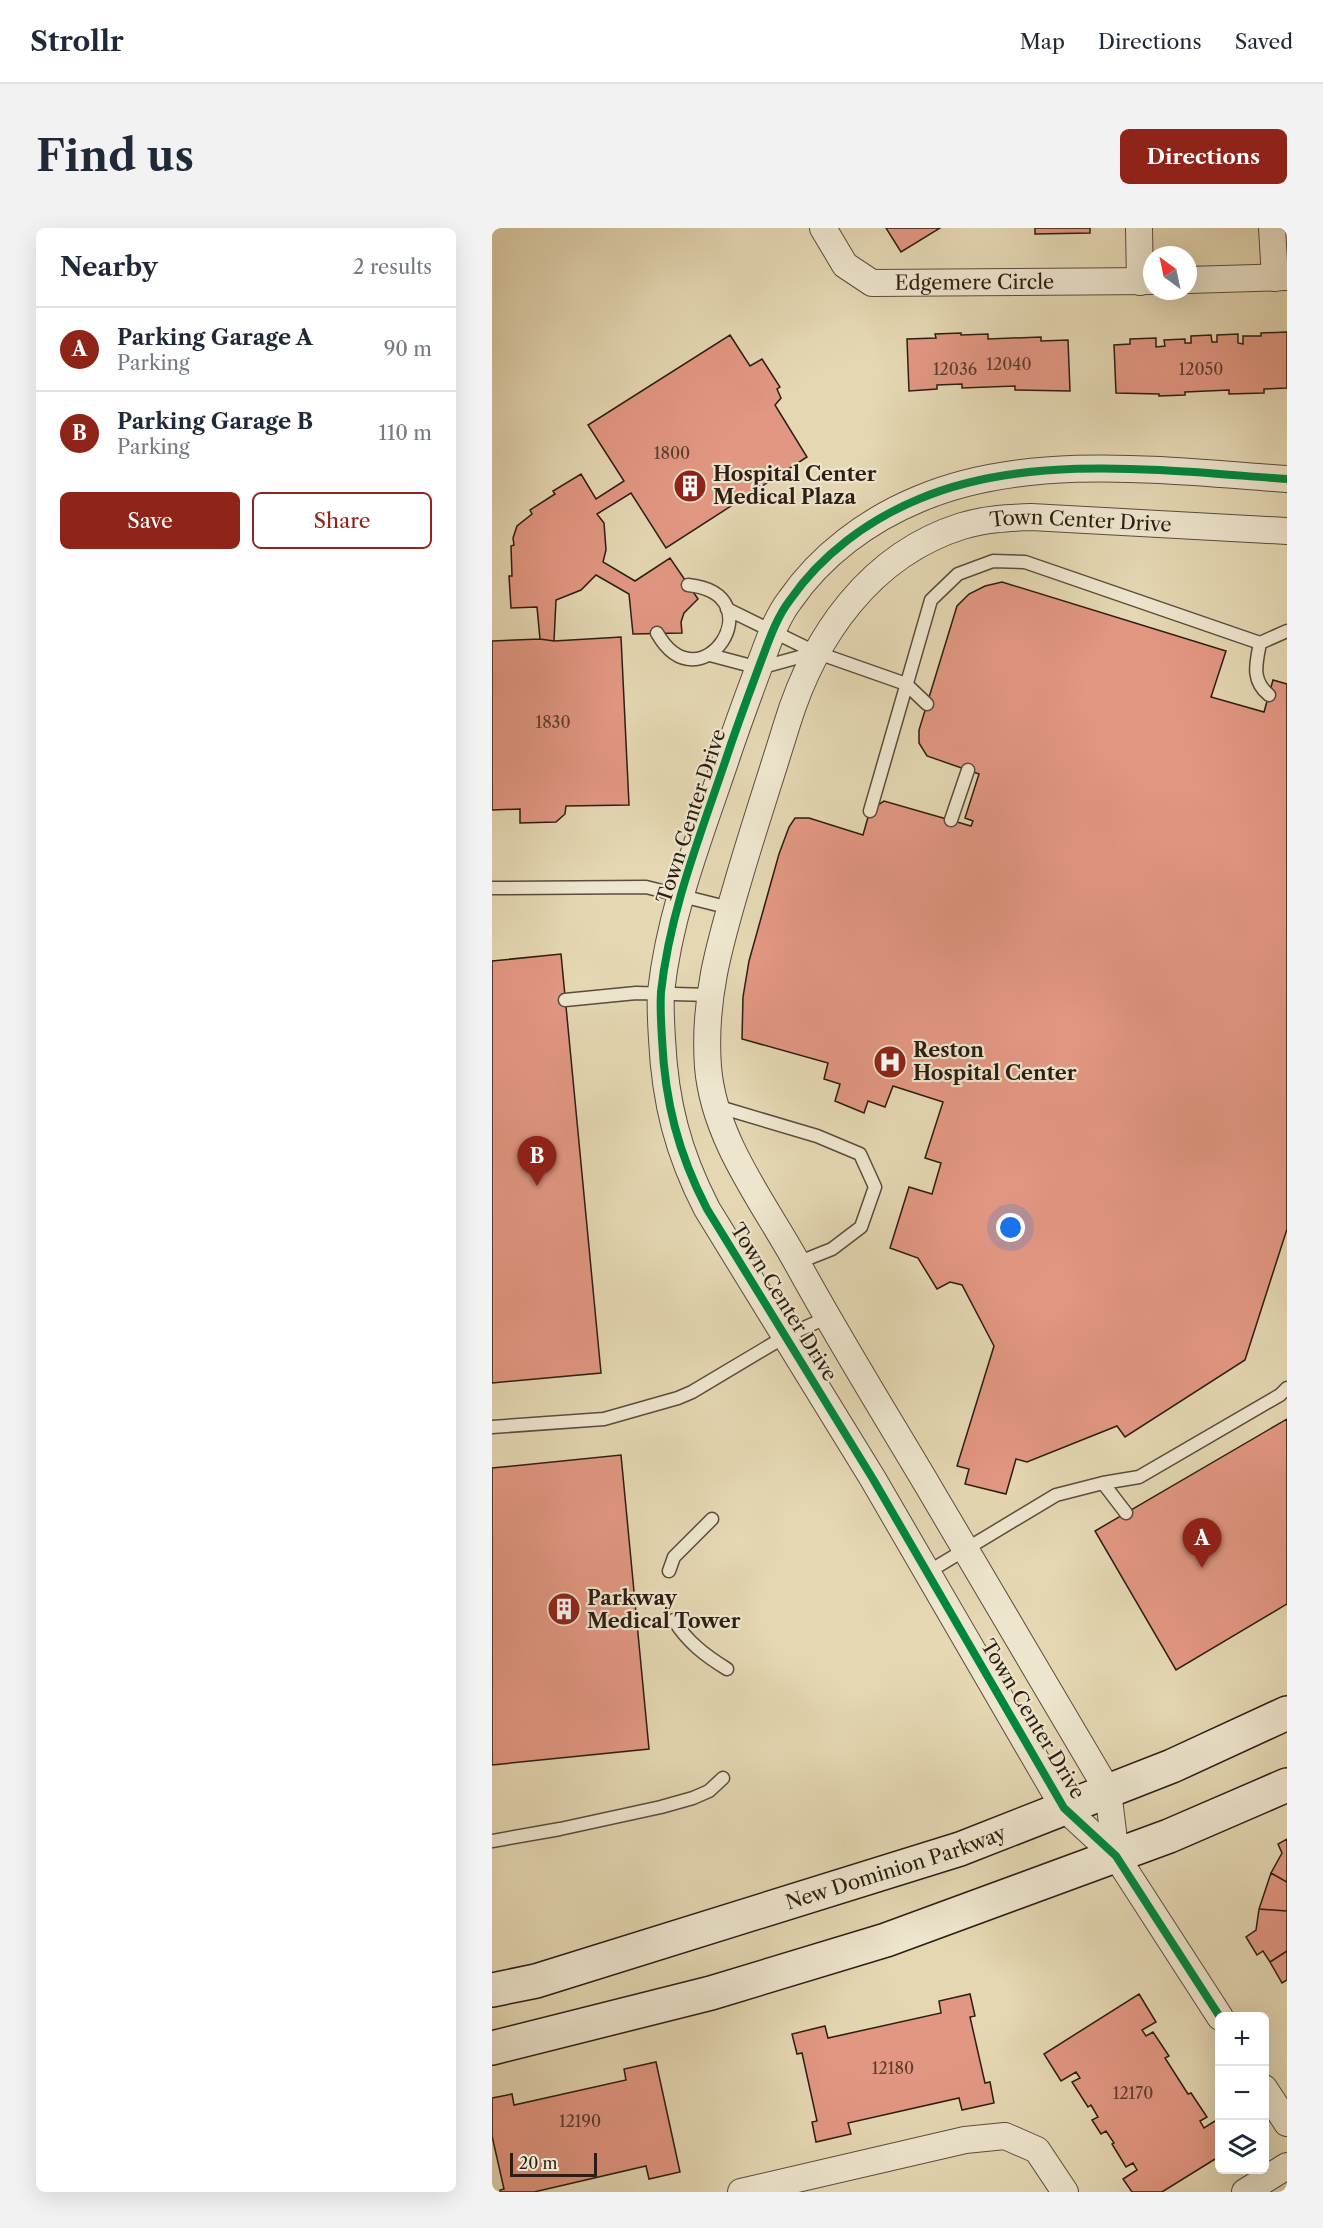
<!DOCTYPE html>
<html lang="en">
<head>
<meta charset="utf-8">
<style>
	:root { --surface:#fff; --page:#f2f2f3; --text:#1f2937; --muted:#747a83; --line:#e0e1e3; --accent:#8f2418 }
	body { margin:0; font-family:"Libre Caslon Text",serif; background:var(--page); color:var(--text) }
	.controls { position:absolute; right:18px; bottom:18px; display:grid; overflow:hidden; border-radius:9px; box-shadow:0 6px 24px #0002 }
	.controls button { width:54px; height:54px; display:grid; place-items:center; padding:0; border:0; border-bottom:2px solid var(--line); background:var(--surface); color:var(--text); font:30px sans-serif }
	.compass { position:absolute; left:651px; top:18px; width:54px; height:54px; border-radius:50%; background:var(--surface); box-shadow:0 6px 24px #0002; rotate:327deg }
	.scale { position:absolute; left:18px; bottom:15px; width:87px; box-sizing:border-box; padding-left:6px; border:3px solid #2d1d13; border-top:0; font-size:16px; line-height:21px; white-space:nowrap; color:#2d1d13; -webkit-text-stroke:4px #ede5cd; paint-order:stroke }
	.you { position:absolute; left:519px; top:1000px; width:21px; height:21px; margin:-15px; border:4px solid #fff; border-radius:50%; background:#1a73e8; box-shadow:0 0 0 9px #1a73e833 }
	.badge { display:grid; place-items:center; width:39px; height:39px; border-radius:50%; background:var(--accent); color:#fff; font-size:20px; font-weight:700 }
	.pin { position:absolute; translate:-50% -50px; filter:drop-shadow(0 2px 3px #0008) }
	.pin::after { content:''; position:absolute; top:32px; width:21px; height:18px; background:inherit; clip-path:polygon(0 0,100% 0,50% 100%) }
	.list { margin:0; padding:0; list-style:none }
	h2 { display:flex; justify-content:space-between; align-items:center; height:78px; margin:0; padding:0 24px; font-size:26px }
	h2 small { font-size:20px; font-weight:400; color:var(--muted) }
	.list li { display:grid; grid-template-columns:39px 1fr auto; gap:18px; align-items:center; box-sizing:border-box; height:84px; padding:0 24px; border-top:2px solid var(--line) }
	.list b { display:block; font-size:22px; white-space:nowrap }
	.list p { margin:0; font-size:20px; white-space:nowrap; color:var(--muted) }
	.list em { font-size:20px; font-style:normal; color:var(--muted) }
	.actions { display:flex; gap:12px; padding:18px 24px }
	.actions a { flex:1; padding:14px 0; border:2px solid var(--accent); border-radius:9px; text-align:center; font-size:21px; color:var(--accent) }
	.actions .main { background:var(--accent); color:#fff }
	.icon { flex:none; width:33px; height:33px; fill:none; stroke:currentColor; stroke-width:2; stroke-linecap:round; stroke-linejoin:round }
	.map { position:relative; flex:none; width:795px; height:1964px; overflow:hidden; border-radius:9px }
	header { display:flex; align-items:center; gap:36px; box-sizing:border-box; height:84px; padding:0 30px; background:var(--surface); border-bottom:2px solid var(--line) }
	header strong { font-size:28px }
	nav { display:flex; gap:33px; margin-inline-start:auto; font-size:21px }
	.intro { display:flex; align-items:center; justify-content:space-between; box-sizing:border-box; height:144px; padding:0 36px }
	h1 { margin:0; font-size:42px }
	.button { padding:15px 27px; border-radius:9px; background:var(--accent); color:#fff; font-size:21px; font-weight:700 }
	main { display:flex; gap:36px; padding:0 36px }
	aside { flex:1; background:var(--surface); border-radius:9px; box-shadow:0 6px 24px #0002 }
	.map>svg:first-child { display:block }
	.building { fill:#e29782; stroke:#2d1d13; stroke-width:1.5 }
	.lines { fill:none; stroke-linecap:round; stroke-linejoin:round }
	.service-casing { stroke:#5b4c3b; stroke-width:15 }
	.minor-casing { stroke:#5b4c3b; stroke-width:28 }
	.secondary-casing { stroke:#2d1d13; stroke-width:36 }
	.service { stroke:#ede5cd; stroke-width:12 }
	.minor { stroke:#ede5cd; stroke-width:26 }
	.secondary { stroke:#ede5cd; stroke-width:33 }
	.cycleway-casing { stroke:#ede5cd; stroke-width:11 }
	.cycleway { stroke:#00873e; stroke-width:8 }
	.labels { text-anchor:middle; dominant-baseline:central; stroke-width:4.5; stroke-linejoin:round; paint-order:stroke }
	.number-label { font-size:16px; fill:#5a3c2f }
	.street-label { font-size:20px; fill:#2d1d13; stroke:#ede5cd }
	.poi-label { font-size:20px; font-weight:bold; fill:#2d1d13; stroke:#ede5cd; text-anchor:start }
</style>
</head>
<body>
<header>
<strong>Strollr</strong>
<nav><a>Map</a><a>Directions</a><a>Saved</a></nav>
</header>
<div class="intro"><h1>Find us</h1><a class="button">Directions</a></div>
<main>
<aside>
<h2>Nearby<small>2 results</small></h2>
<ul class="list">
<li><span class="badge">A</span><div><b>Parking Garage A</b><p>Parking</p></div><em>90 m</em></li>
<li><span class="badge">B</span><div><b>Parking Garage B</b><p>Parking</p></div><em>110 m</em></li>
</ul>
<div class="actions"><a class="main">Save</a><a>Share</a></div>
</aside>
<div class="map">
<svg width="795" height="1964" viewBox="0 0 795 1964">
	<rect width="100%" height="100%" fill="#e4d7b2"/>
	<filter id="stains"><feTurbulence type="fractalNoise" baseFrequency=".00333" numOctaves="4"/><feColorMatrix values="0 0 0 0 .2 0 0 0 0 .09 0 0 0 0 .02 0 0 0 .5 -.17"/></filter>
	<radialGradient id="worn" r=".72"><stop offset=".6" stop-color="#630" stop-opacity="0"/><stop offset="1" stop-color="#630" stop-opacity=".3"/></radialGradient>
	<!-- building -->
	<path class="building" d="M 394,0 L 448,0 L 409,24 Z
		M 543,0 L 598,0 L 598,5 L 543,6 Z
		M 795,104 L 795,160 L 772,161 L 772,165 L 737,166 L 737,162 L 693,164 L 693,167 L 667,168 L 667,166 L 624,165 L 622,117 L 638,116 L 638,111 L 664,110 L 664,119 L 673,118 L 672,112 L 693,111 L 693,115 L 699,115 L 699,108 L 719,107 L 720,114 L 725,114 L 725,107 L 746,106 L 746,115 L 751,116 L 751,108 L 769,108 L 769,105 Z
		M 469,105 L 469,107 L 496,106 L 496,111 L 549,109 L 549,113 L 576,112 L 578,163 L 523,162 L 523,158 L 470,160 L 470,156 L 445,157 L 445,161 L 417,163 L 415,111 L 444,110 L 443,106 Z
		M 238,107 L 258,138 L 270,131 L 288,159 L 285,161 L 289,170 L 283,177 L 315,229 L 174,320 L 139,265 L 105,286 L 112,295 L 114,322 L 111,334 L 143,353 L 178,330 L 206,371 L 192,385 L 189,394 L 190,405 L 141,406 L 137,366 L 104,347 L 89,362 L 64,372 L 62,413 L 48,411 L 45,379 L 19,380 L 17,348 L 20,348 L 19,318 L 22,317 L 21,310 L 25,298 L 40,286 L 38,282 L 63,266 L 61,263 L 89,246 L 104,271 L 132,253 L 96,197 Z
		M 510,354 L 734,423 L 719,469 L 772,484 L 781,452 L 795,456 L 795,1001 L 753,1132 L 633,1209 L 625,1198 L 535,1234 L 524,1231 L 514,1266 L 473,1256 L 477,1241 L 465,1238 L 502,1118 L 470,1057 L 458,1054 L 445,1061 L 426,1030 L 398,1020 L 417,959 L 440,966 L 449,935 L 433,930 L 451,874 L 401,858 L 393,879 L 376,873 L 372,885 L 343,873 L 348,856 L 332,851 L 336,835 L 250,811 L 251,769 L 257,733 L 287,626 L 297,599 L 303,590 L 317,590 L 371,607 L 378,582 L 392,573 L 479,598 L 481,593 L 473,590 L 487,546 L 435,528 L 427,515 L 427,502 L 465,378 L 477,366 L 493,358 Z
		M 129,409 L 137,577 L 74,578 L 73,586 L 64,594 L 28,595 L 28,581 L 0,582 L 0,413 L 48,411 L 62,413 Z
		M 69,726 L 109,1145 L 0,1155 L 0,733 Z
		M 795,1191 L 795,1376 L 684,1442 L 603,1303 Z
		M 129,1227 L 157,1521 L 0,1537 L 0,1240 Z
		M 795,1611 L 795,1654 L 779,1645 L 790,1625 L 786,1616 Z
		M 779,1645 L 795,1654 L 795,1683 L 767,1681 Z
		M 767,1681 L 795,1683 L 795,1723 L 778,1734 L 771,1723 L 765,1727 L 754,1709 L 764,1702 Z
		M 795,1723 L 795,1752 L 790,1755 L 778,1734 Z
		M 478,1766 L 483,1788 L 478,1789 L 493,1855 L 498,1854 L 502,1875 L 470,1882 L 467,1870 L 356,1895 L 359,1906 L 324,1914 L 320,1894 L 325,1893 L 310,1825 L 305,1826 L 300,1806 L 333,1798 L 336,1810 L 449,1785 L 447,1773 Z
		M 647,1766 L 664,1794 L 650,1802 L 654,1808 L 661,1804 L 677,1828 L 673,1830 L 696,1866 L 699,1865 L 715,1889 L 708,1893 L 712,1900 L 726,1891 L 728,1894 L 728,1928 L 670,1964 L 640,1964 L 631,1951 L 645,1942 L 641,1935 L 634,1939 L 620,1916 L 622,1915 L 614,1903 L 609,1906 L 600,1892 L 606,1889 L 599,1877 L 596,1879 L 580,1854 L 588,1850 L 584,1844 L 569,1853 L 552,1826 Z
		M 164,1834 L 188,1944 L 157,1951 L 154,1938 L 42,1964 L 8,1964 L 8,1962 L 12,1961 L 0,1908 L 0,1870 L 20,1866 L 22,1877 L 134,1852 L 132,1841 Z"/>
	<g class="lines">
		<!-- service casing -->
		<g class="service-casing">
			<path id="service" d="M 235,381 L 323,424 L 414,456 L 435,476
				M 165,405 C 209,482 285,366 196,357
				M 768,415 C 764,436 759,452 777,467
				M 218,427 L 267,440 L 322,425
				M 378,583 L 439,372 L 466,346 L 501,333 L 533,334 L 768,415 L 795,403
				M 459,592 L 476,542
				M 0,660 L 154,659 L 238,680
				M 73,772 L 144,765 L 219,767
				M 224,878 L 325,908 L 368,926 L 383,959 L 369,999 L 340,1021 L 305,1035
				M 0,1199 L 112,1191 L 186,1170 L 200,1164 L 294,1108 L 334,1090
				M 611,1255 L 634,1285
				M 177,1343 L 182,1329 L 220,1291
				M 436,1344 L 564,1267 L 611,1255 L 647,1249 L 788,1167 L 795,1160
				M 182,1392 C 195,1414 214,1428 235,1441
				M 0,1613 L 68,1601 L 169,1579 L 201,1570 L 217,1563 L 231,1550"/>
		</g>
		<!-- minor casing -->
		<g class="minor-casing">
			<g id="minor">
				<path id="s1" d="M 331,0 L 353,37 L 380,55 L 660,53"/>
				<path d="M 647,0 L 648,54"/>
				<path d="M 780,0 L 783,50"/>
				<path d="M 696,52 L 795,49"/>
				<path id="s2" d="M 624,1628 L 616,1563 C 556,1461 496,1360 436,1258 C 392,1184 346,1110 304,1033 C 270,972 222,911 216,839 C 211,770 228,715 247,650 C 262,599 279,548 295,496 C 322,408 378,327 470,298 C 493,291 515,290 539,289 L 795,303"/>
				<path d="M 728,1789 L 624,1628 L 572,1580 L 381,1251 L 215,981 C 186,925 173,874 170,811 C 169,795 168,779 169,764 C 178,681 210,603 236,525 C 246,495 257,466 268,436 C 276,415 284,390 298,372 C 329,327 376,292 427,271 C 537,224 678,243 795,251"/>
				<path d="M 772,1860 L 795,1895"/>
				<path d="M 249,1964 L 473,1912 L 513,1908 L 545,1922 L 573,1964"/>
				<path d="M 753,1964 L 795,1938"/>
			</g>
		</g>
		<!-- secondary casing -->
		<g class="secondary-casing">
			<g id="secondary">
				<path id="s3" d="M 0,1762 L 44,1753 L 468,1621 L 680,1538 L 795,1485"/>
				<path d="M 0,1820 L 219,1765 L 394,1712 L 677,1608 L 795,1557"/>
			</g>
		</g>
		<!-- service -->
		<use href="#service" class="service"/>
		<!-- minor -->
		<use href="#minor" class="minor"/>
		<!-- secondary -->
		<use href="#secondary" class="secondary"/>
		<!-- cycleway casing -->
		<g class="cycleway-casing">
			<path id="cycleway" d="M 728,1789 L 624,1628 L 572,1580 L 381,1251 L 215,981 C 186,925 173,874 170,811 C 169,795 168,779 169,764 C 178,681 210,603 236,525 C 246,495 257,466 268,436 C 276,415 284,390 298,372 C 329,327 376,292 427,271 C 537,224 678,243 795,251"/>
		</g>
		<!-- cycleway -->
		<use href="#cycleway" class="cycleway"/>
	</g>
	<!-- icons -->
	<defs>
		<g id="building-disc" transform="scale(1.725)"><circle r="9.5" fill="#8f2418" stroke="#ede5cd"/><path d="M-4-6H4V6H1V3H-1V6H-4ZM-2.5-4.3h1.7v1.8h-1.7ZM.8-4.3h1.7v1.8H.8ZM-2.5-1h1.7V.8h-1.7ZM.8-1h1.7V.8H.8Z" fill="#fff"/></g>
		<g id="hospital-disc" transform="scale(1.725)"><circle r="9.5" fill="#8f2418" stroke="#ede5cd"/><path d="M-5-5h3v3.5h4V-5h3V5h-3V1.5h-4V5h-3Z" fill="#fff"/></g>
	</defs>
	<g fill-rule="evenodd">
		<use href="#building-disc" x="198" y="258"/>
		<use href="#hospital-disc" x="398" y="834"/>
		<use href="#building-disc" x="72" y="1381"/>
	</g>
	<g class="labels">
		<!-- number labels -->
		<g class="number-label">
			<text x="517" y="136">12040</text>
			<text x="463" y="141">12036</text>
			<text x="709" y="141">12050</text>
			<text x="180" y="225">1800</text>
			<text x="61" y="494">1830</text>
			<text x="401" y="1840">12180</text>
			<text x="641" y="1865">12170</text>
			<text x="88" y="1893">12190</text>
		</g>
		<!-- street labels -->
		<g class="street-label">
			<text stroke="none"><textPath href="#s1" startOffset="178">Edgemere Circle</textPath></text>
			<text stroke="none"><textPath href="#s2" startOffset="1644">Town Center Drive</textPath></text>
			<text transform="translate(199 588) rotate(-72)">Town Center Drive</text>
			<text transform="translate(292 1074) rotate(58)">Town Center Drive</text>
			<text transform="translate(541 1491) rotate(59)">Town Center Drive</text>
			<text stroke="none"><textPath href="#s3" startOffset="422">New Dominion Parkway</textPath></text>
		</g>
		<!-- poi labels -->
		<g class="poi-label">
			<text x="221" y="246">Hospital Center<tspan x="221" dy="23">Medical Plaza</tspan></text>
			<text x="421" y="822">Reston<tspan x="421" dy="23">Hospital Center</tspan></text>
			<text x="95" y="1370">Parkway<tspan x="95" dy="23">Medical Tower</tspan></text>
		</g>
	</g>
	<rect width="100%" height="100%" filter="url(#stains)"/>
	<rect width="100%" height="100%" fill="url(#worn)"/>
</svg>
<div class="controls">
<button>+</button>
<button>−</button>
<button><svg class="icon" aria-label="layers" viewBox="0 0 24 24"><path d="M12 4l9 5-9 5-9-5zM3 14l9 5 9-5"/></svg></button>
</div>
<svg class="compass" viewBox="-18 -18 36 36"><path d="M0-13l5 13h-10z" fill="#e53935"/><path d="M0 13l5-13h-10z" fill="#747a83"/></svg>
<div class="scale">20 m</div>
<div class="you"></div>
<div class="pin badge" style="left:710px;top:1340px">A</div>
<div class="pin badge" style="left:45px;top:958px">B</div>
</div>
</main>
</body>
</html>
